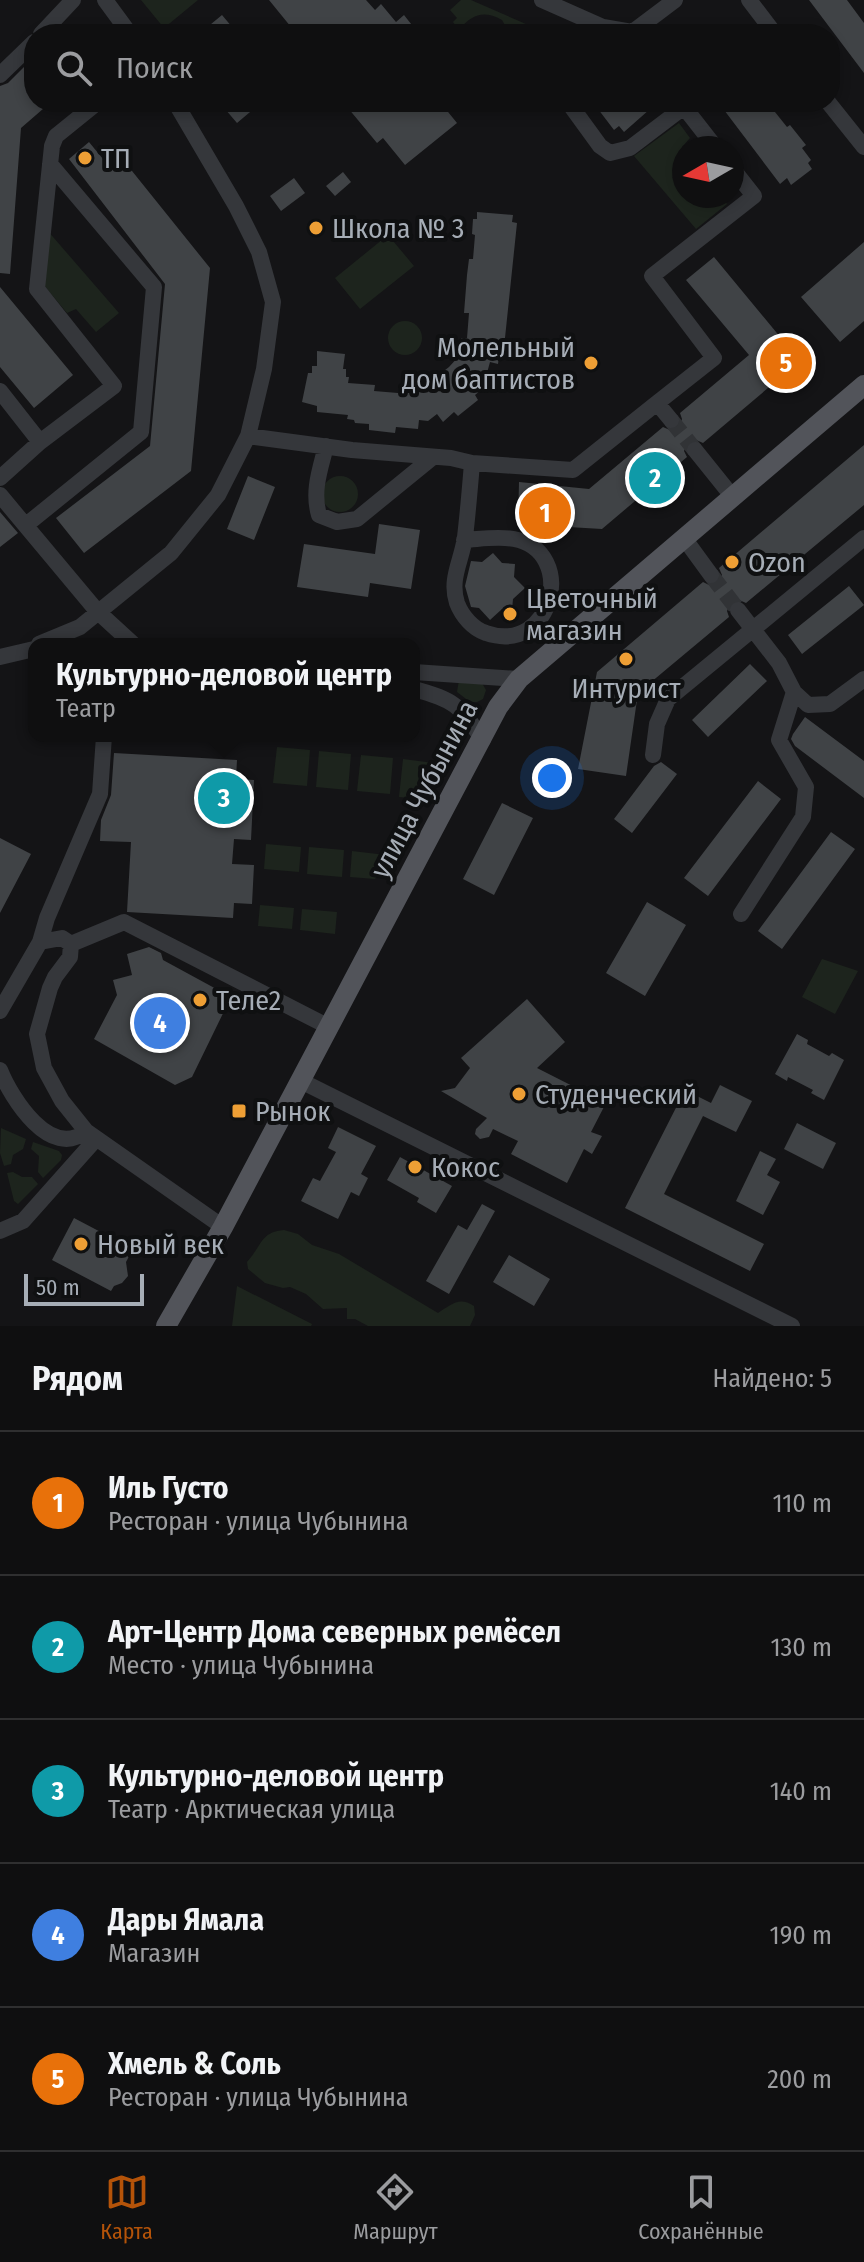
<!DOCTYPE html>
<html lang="ru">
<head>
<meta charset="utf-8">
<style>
	:root { --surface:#0f0f10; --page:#181819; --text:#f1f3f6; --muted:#9b9c9f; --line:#2f2f30; --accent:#b45309 }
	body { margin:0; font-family:"Fira Sans Condensed",sans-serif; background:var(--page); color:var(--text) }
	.compass { position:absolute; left:672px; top:136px; width:72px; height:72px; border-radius:50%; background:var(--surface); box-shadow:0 4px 12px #0003; rotate:261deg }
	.scale { position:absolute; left:24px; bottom:20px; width:120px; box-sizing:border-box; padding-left:8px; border:4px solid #a6adb6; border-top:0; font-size:22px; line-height:28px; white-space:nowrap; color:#a6adb6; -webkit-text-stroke:6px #0f1011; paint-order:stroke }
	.you { position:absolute; left:552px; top:778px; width:28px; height:28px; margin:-20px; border:6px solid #fff; border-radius:50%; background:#1a73e8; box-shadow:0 0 0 12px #1a73e833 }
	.badge { display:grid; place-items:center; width:52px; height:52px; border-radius:50%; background:var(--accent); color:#fff; font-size:26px; font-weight:700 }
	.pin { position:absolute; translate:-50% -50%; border:4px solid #fff; box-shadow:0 2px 8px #0006 }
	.popup { position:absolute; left:28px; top:638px; width:392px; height:104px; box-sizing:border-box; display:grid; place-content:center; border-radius:16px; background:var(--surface); filter:drop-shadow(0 2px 6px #0005); font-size:26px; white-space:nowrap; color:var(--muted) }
	.popup b { font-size:30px; color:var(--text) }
	.popup::after { content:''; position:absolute; left:50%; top:100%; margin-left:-16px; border:16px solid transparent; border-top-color:var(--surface) }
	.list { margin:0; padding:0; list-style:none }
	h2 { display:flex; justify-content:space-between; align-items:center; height:104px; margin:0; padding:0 32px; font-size:34px }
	h2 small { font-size:26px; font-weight:400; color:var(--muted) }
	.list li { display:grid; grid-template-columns:52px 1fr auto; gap:24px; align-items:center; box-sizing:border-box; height:144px; padding:0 32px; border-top:2px solid var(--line) }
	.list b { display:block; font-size:30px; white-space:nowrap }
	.list p { margin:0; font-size:26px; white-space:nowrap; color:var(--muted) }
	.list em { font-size:26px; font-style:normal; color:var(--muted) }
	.icon { flex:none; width:44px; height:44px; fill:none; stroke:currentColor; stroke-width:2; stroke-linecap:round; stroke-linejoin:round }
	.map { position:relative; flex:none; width:864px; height:1326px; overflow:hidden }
	.search { position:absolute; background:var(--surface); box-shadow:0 4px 12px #0003; left:24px; right:24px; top:24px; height:88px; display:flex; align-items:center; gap:20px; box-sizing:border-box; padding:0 28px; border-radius:32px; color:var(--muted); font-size:30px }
	.sheet { height:824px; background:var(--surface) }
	nav { display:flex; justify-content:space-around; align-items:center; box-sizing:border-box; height:112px; border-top:2px solid var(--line); background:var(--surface); font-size:22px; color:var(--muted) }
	nav a { display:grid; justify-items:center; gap:4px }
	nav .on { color:var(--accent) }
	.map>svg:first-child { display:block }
	.green { fill:#1d241d }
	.building { fill:#404346 }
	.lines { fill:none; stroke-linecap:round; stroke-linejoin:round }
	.minor-tunnel { stroke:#313336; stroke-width:16; stroke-dasharray:16 8; stroke-linecap:butt }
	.minor { stroke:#35373b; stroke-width:16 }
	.major { stroke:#52545a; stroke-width:20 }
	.poi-dot { fill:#ee9f35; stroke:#0f1011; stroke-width:3 }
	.labels { text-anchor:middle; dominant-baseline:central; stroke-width:8; stroke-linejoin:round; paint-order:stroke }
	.poi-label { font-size:28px; fill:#a6adb6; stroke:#0f1011; text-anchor:start }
	.street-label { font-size:28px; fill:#a6adb6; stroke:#0f1011 }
</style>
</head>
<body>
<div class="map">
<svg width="864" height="1326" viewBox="0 0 864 1326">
	<rect width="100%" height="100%" fill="#141416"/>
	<!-- green -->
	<path class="green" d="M 141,0 L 198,0 L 164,28 Z
		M 461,0 L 471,0 L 549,34 L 510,34 L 502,20 C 484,10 472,14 459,30 L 453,22 L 457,18 L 450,10 Z
		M 679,123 L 690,138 L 682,147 L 684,150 L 684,196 L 721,196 L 727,204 L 696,229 L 634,156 Z
		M 47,230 L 119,313 L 96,332 L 76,309 L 67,313 L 42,283 Z
		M 388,235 L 414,266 L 360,309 L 335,278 Z
		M388 338a17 17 0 1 1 34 0a17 17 0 1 1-34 0Z
		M322 494a18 18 0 1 1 36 0a18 18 0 1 1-36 0Z
		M 459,680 L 482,683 L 486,690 L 483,699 L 477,702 L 470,702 L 457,692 Z
		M 277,747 L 310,750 L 307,786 L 273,783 Z
		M 319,751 L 351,754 L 348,790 L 316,787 Z
		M 361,755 L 393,758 L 390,794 L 357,791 Z
		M 403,759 L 434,763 L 437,768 L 420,799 L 399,797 Z
		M 266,844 L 301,847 L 299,872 L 264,869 Z
		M 309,847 L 344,850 L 342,877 L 307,874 Z
		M 352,851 L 386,855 L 385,865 L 375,879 L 350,877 Z
		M 260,905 L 294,908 L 292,929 L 258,926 Z
		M 302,909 L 337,912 L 335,934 L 300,930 Z
		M 822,959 L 858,971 L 835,1014 L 802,997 Z
		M 1,1128 L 26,1139 L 23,1149 L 13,1155 L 11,1164 L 4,1166 L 0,1153 Z
		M 33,1142 L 59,1151 L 62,1155 L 61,1160 L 43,1178 L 38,1172 L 39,1156 L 31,1149 Z
		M 13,1172 L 22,1177 L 32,1177 L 38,1184 L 18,1204 L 14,1201 L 7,1173 Z
		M 284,1230 L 298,1234 L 312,1245 L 339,1254 L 438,1313 C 451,1305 459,1296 474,1306 L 475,1315 L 470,1326 L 368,1326 L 355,1319 L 347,1319 L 347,1308 L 323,1309 L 306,1294 L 290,1287 L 283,1288 L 265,1283 L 248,1269 L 247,1262 C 262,1246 260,1232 284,1230 Z
		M 237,1286 L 312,1324 L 311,1326 L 232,1326 Z"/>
	<!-- building -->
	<path class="building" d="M 269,0 L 366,0 L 375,10 L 381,4 L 396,22 L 404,15 L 419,34 L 282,34 L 291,27 Z
		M 809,0 L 847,0 L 864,23 L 864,73 Z
		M 222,15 L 238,34 L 199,34 Z
		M 34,57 L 34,102 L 51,102 L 21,128 L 10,274 L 0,273 L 0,86 L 8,83 Z
		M 219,102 L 262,102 L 237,123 Z
		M 343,102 L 440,102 L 457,123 L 405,165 L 383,138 L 377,143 Z
		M 607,102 L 658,102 L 624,132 L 619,126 L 614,130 L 598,109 Z
		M 718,102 L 767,102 L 787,127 L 790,125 L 806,145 L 802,148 L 811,160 L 808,163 L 812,169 L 791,185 L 787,178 L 780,184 Z
		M 89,142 L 112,170 L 124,161 L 210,268 L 191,471 L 84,553 L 56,518 L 150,446 L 165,284 L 69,159 Z
		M 343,172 L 351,182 L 335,196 L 326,186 Z
		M 294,178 L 305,193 L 281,211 L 270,196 Z
		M 477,212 L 513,215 L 512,222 L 517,223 L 503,357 L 499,356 L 498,364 L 490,362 L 487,373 L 479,379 L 486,386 L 475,395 L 478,400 L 458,416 L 454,412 L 443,422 L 437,414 L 428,421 L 419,420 L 418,429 L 396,427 L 395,433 L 369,430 L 369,424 L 355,423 L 354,420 L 347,419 L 348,415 L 317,412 L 317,406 L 302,402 L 308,373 L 312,373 L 312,366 L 317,366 L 317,351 L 345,354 L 343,369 L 346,369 L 346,377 L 349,377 L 348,383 L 375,385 L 374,391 L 398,393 L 398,388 L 419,390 L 449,367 L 460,355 L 461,338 L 467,338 L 469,313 L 464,313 L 467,275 L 469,259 L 473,259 L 475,235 L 472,234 L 473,219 L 477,219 Z
		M 864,242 L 864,321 L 840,342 L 801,297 Z
		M 714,257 L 800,361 L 703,443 L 694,439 L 688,442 L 684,451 L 687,457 L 602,529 L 518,524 L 519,482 L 589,489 L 663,427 L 672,431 L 679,428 L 682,419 L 680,413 L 749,355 L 686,280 Z
		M 0,287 L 73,375 L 34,408 L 0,367 Z
		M 864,445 L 864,505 L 746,603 L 737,599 L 731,602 L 727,611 L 729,617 L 638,693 L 626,776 L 578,769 L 597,672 L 703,582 L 711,586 L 718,583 L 722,575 L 719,568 Z
		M 248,476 L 275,487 L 254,540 L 227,529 Z
		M 0,512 L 18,533 L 0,547 Z
		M 379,524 L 420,530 L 411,589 L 370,583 L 368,597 L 297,587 L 304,544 L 375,554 Z
		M 493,553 L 502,563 L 515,564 L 514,577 L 525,588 L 513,599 L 512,610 L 502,609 L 490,620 L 479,608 L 471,607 L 465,586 L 471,561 L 482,562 Z
		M 849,586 L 864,605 L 802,654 L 788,635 Z
		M 750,664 L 767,681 L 708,737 L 692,720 Z
		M 805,717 L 864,761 L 864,798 L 795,746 L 791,739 L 793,734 Z
		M 114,753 L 237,760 L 236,779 L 254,780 L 251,840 L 234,839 L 232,864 L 254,865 L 252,904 L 234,903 L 233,918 L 127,912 L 131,842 L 100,841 L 101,820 L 111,795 Z
		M 661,762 L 677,774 L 632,833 L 614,819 L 654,766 Z
		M 758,781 L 781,799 L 708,896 L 684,878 Z
		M 502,803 L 533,818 L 494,895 L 463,879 Z
		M 831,832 L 855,849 L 782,949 L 758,931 Z
		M 0,838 L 31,854 L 0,913 Z
		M 647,902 L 686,925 L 645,996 L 606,973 Z
		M 149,947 L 161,953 L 163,960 L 231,997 L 192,1077 L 175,1085 L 94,1039 L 117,995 L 113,980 L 132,975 L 127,954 Z
		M 527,999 L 565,1042 L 537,1068 L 606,1103 L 591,1132 L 602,1136 L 592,1154 L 584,1149 L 567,1183 L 511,1154 L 518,1141 L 493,1129 L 489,1137 L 480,1139 L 475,1134 L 476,1129 L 487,1118 L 441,1091 L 455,1088 L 470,1068 L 461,1058 Z
		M 797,1034 L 808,1040 L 807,1044 L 829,1056 L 832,1053 L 844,1060 L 824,1100 L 811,1093 L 813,1090 L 788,1077 L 787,1081 L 775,1074 Z
		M 720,1085 L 752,1101 L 736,1132 L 703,1116 L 664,1194 L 764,1244 L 750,1271 L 625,1208 L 685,1090 L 711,1103 Z
		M 797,1123 L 836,1143 L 823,1169 L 784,1149 Z
		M 338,1127 L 376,1146 L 361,1174 L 368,1178 L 359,1196 L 351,1192 L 338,1219 L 301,1201 L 313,1178 L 320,1181 L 336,1152 L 328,1148 Z
		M 760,1151 L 776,1159 L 767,1175 L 780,1182 L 763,1215 L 736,1201 Z
		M 400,1157 L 452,1186 L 436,1213 L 417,1202 L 419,1198 L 387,1180 Z
		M 482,1204 L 495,1211 L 449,1294 L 426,1281 L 458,1225 L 467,1230 Z
		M 74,1218 L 133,1249 L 126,1262 L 128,1276 L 122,1283 L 114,1286 L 111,1291 L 52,1260 Z
		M 509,1255 L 550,1279 L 534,1306 L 493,1282 Z"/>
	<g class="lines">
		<!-- minor-tunnel -->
		<path class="minor-tunnel" d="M 671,420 L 695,450
			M 711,575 L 738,610"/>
		<!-- minor -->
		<path class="minor" d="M 105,0 L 130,34
			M 542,0 L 603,27 L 632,32
			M 749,0 L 775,34
			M 41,34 L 73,0
			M 630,34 L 675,0
			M 0,75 L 34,42
			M 568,102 L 600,146 L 610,153 L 630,148 L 684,107 L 716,148
			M 828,102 L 864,147
			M 0,391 L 40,442
			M 657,403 L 714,358 L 652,276 L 754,196 L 732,168
			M 248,436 L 352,450 L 451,458 L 472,463
			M 326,446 C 320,470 312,491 319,515 L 337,522 L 357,519 L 433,457
			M 695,450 L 732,496
			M 0,478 L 40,442 L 114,386 L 37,289 L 52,146 L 56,136 L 98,102
			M 0,495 L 97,611 L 133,644
			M 26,525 L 141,432 L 154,287 L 50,164
			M 684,538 L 711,575
			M 464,540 C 481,539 498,536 514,539 C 578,551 553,656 486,633 C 473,629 462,616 457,603 C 449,579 462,560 465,537 C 468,512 470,487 472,463 L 573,470 L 657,403 L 671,420
			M 738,610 L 779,663 L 794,692 L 779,740 L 806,787 L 803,817 L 741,914
			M 39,644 L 80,627 L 171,553 L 218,495 L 248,436 L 264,369 L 273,302 L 259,252 L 236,206 L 175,102
			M 0,657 L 34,649
			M 414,672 L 519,679
			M 414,689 C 455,700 459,705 483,740
			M 794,692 L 808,705 L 830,704 L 864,679
			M 104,736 L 100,794 L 47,918 L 40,942 L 62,938 L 71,944 L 70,957 L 55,977 L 50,988 L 37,1034 L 44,1068 L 62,1101 L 86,1131 L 223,1227
			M 653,755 L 657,724 L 668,699 L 864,538
			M 71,944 L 124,922 L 329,1027
			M 0,1011 L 40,942
			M 0,1070 C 11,1098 51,1161 86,1131
			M 301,1081 L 792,1326
			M 0,1231 L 23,1221 L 96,1139"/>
		<!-- major -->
		<path class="major" d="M 166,1326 L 223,1227 L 498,707 L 519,679 L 864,385"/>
	</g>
	<!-- markers -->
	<g class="poi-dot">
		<circle cx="85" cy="158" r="8"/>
		<circle cx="316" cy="228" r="8"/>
		<circle cx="591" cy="363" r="8"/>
		<circle cx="732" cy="562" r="8"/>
		<circle cx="510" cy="614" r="8"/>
		<circle cx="626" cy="659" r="8"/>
		<circle cx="200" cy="1000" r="8"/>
		<circle cx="519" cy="1094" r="8"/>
		<rect x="231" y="1103" width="16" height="16" rx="4"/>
		<circle cx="415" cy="1167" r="8"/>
		<circle cx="81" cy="1244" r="8"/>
	</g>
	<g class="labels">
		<!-- poi labels -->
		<g class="poi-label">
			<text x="101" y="158">ТП</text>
			<text x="332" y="228">Школа № 3</text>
			<text x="575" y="347" text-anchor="end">Молельный<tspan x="575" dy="32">дом баптистов</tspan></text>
			<text x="748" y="562">Ozon</text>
			<text x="526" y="598">Цветочный<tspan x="526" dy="32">магазин</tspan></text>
			<text x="626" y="688" text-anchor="middle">Интурист</text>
			<text x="216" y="1000">Теле2</text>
			<text x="535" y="1094">Студенческий</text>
			<text x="255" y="1111">Рынок</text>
			<text x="431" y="1167">Кокос</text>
			<text x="97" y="1244">Новый век</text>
		</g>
		<!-- street labels -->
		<g class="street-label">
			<text transform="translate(424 789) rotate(-62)">улица Чубынина</text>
		</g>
	</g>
</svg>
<svg class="compass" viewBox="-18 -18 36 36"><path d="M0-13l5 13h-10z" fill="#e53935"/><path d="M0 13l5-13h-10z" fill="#9b9c9f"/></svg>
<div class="scale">50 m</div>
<div class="you"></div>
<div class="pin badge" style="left:545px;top:513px;background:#e8710a">1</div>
<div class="pin badge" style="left:655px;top:478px;background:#0f9aa8">2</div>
<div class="pin badge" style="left:224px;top:798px;background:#0f9aa8">3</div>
<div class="popup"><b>Культурно-деловой центр</b>Театр</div>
<div class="pin badge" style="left:160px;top:1023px;background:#3f7fe0">4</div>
<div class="pin badge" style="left:786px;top:363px;background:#e8710a">5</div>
<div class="search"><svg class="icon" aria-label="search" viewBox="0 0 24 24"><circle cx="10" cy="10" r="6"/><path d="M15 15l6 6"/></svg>Поиск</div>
</div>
<section class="sheet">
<h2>Рядом<small>Найдено: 5</small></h2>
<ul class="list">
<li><span class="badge" style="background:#e8710a">1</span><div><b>Иль Густо</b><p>Ресторан · улица Чубынина</p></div><em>110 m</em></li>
<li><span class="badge" style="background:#0f9aa8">2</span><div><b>Арт-Центр Дома северных ремёсел</b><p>Место · улица Чубынина</p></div><em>130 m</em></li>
<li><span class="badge" style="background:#0f9aa8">3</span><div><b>Культурно-деловой центр</b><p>Театр · Арктическая улица</p></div><em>140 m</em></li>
<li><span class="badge" style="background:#3f7fe0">4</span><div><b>Дары Ямала</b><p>Магазин</p></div><em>190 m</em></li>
<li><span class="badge" style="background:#e8710a">5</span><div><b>Хмель &amp; Соль</b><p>Ресторан · улица Чубынина</p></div><em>200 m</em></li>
</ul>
</section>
<nav>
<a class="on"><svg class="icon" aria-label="map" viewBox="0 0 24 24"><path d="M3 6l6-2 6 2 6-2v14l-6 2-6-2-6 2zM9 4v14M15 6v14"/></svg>Карта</a>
<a><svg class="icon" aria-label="directions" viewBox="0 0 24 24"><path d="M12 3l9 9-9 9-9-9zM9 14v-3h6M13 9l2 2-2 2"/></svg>Маршрут</a>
<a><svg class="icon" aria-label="saved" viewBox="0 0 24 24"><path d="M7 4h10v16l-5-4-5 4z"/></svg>Сохранённые</a>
</nav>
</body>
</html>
